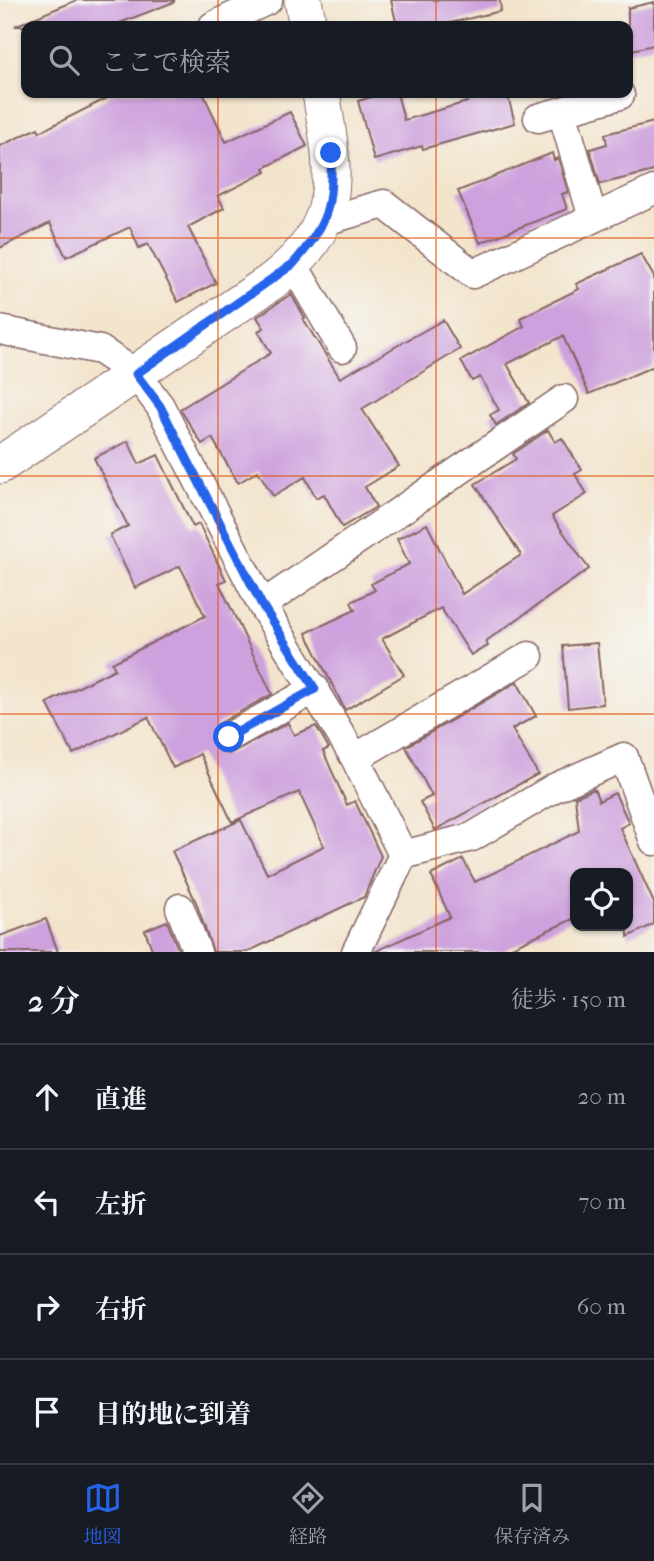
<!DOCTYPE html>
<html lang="ja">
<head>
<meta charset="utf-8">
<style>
	:root { --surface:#171b24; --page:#242831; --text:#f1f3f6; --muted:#9ea1a6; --line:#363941; --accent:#2563eb }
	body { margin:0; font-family:"IM FELL French Canon","Noto Serif JP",serif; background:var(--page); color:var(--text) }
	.controls { position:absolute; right:21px; bottom:21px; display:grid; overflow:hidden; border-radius:14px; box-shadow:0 2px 5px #0004 }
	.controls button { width:63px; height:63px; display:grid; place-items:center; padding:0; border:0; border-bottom:2px solid var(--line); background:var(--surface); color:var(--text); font:35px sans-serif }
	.stop { position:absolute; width:21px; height:21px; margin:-16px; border:5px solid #2563eb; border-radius:50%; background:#fff }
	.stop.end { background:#2563eb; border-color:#fff; box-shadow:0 2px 7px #0008 }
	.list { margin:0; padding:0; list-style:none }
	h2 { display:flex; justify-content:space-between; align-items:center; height:91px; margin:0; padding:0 28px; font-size:30px }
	h2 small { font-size:23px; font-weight:400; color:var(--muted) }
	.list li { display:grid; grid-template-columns:46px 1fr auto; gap:21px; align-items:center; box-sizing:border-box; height:105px; padding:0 28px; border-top:2px solid var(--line) }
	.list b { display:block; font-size:26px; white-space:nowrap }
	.list em { font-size:23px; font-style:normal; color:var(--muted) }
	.icon { flex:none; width:38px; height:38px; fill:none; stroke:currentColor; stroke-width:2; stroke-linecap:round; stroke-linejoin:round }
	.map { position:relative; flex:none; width:654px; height:952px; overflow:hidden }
	.search { position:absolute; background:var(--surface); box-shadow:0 2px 5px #0004; left:21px; right:21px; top:21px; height:77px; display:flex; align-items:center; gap:18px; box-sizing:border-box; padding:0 24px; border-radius:14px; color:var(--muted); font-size:26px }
	.sheet { height:511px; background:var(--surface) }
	nav { display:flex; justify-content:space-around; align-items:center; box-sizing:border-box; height:98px; border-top:2px solid var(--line); background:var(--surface); font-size:19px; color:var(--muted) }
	nav a { display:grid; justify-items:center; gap:4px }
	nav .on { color:var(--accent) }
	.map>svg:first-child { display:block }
	.building { fill:#cda1dd }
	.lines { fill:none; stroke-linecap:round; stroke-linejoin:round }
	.minor-casing { stroke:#856463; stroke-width:31 }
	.tertiary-casing { stroke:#856463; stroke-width:39 }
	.minor { stroke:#fff; stroke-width:28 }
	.tertiary { stroke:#fff; stroke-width:37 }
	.route { stroke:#2563eb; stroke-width:9 }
	.grid { fill:none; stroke:#e0560e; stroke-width:2; stroke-opacity:0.55 }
</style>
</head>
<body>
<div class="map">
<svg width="654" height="952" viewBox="0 0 654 952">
	<rect width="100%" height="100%" fill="#f6f6f2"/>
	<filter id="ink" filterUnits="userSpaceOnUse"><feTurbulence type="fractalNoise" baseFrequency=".0143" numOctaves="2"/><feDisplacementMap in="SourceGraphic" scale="14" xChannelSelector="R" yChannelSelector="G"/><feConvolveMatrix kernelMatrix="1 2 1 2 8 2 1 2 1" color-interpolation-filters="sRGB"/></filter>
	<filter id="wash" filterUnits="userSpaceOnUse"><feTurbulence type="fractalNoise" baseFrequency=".00686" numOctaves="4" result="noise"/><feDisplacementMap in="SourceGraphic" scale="28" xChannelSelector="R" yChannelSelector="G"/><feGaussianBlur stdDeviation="1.57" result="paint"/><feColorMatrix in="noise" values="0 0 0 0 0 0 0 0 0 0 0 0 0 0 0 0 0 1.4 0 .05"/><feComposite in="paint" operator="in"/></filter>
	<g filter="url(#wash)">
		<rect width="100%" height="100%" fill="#f3e4cc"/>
		<g id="blocks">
			<!-- building -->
			<path class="building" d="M 77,0 L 174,0 L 174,2 L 112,26 L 15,26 Z
				M 391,0 L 500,0 L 501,11 L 437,26 L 397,26 Z
				M 654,2 L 654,45 L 628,51 L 628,8 Z
				M 117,93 L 203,93 L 226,142 L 290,112 L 307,146 L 264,168 L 266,172 L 218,196 L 224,208 L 188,227 L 216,283 L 178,302 L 148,244 L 139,248 L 130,227 L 66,257 L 50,223 L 0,248 L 0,146 L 38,128 L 40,132 Z
				M 385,93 L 397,93 L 404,120 L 467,102 L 464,93 L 507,93 L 515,123 L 423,149 L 422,146 L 374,160 L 358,101 Z
				M 654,122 L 654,171 L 600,184 L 590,149 L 607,144 L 605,134 Z
				M 552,153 L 554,160 L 558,158 L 568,192 L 562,194 L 567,209 L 480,243 L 458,191 Z
				M 641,254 L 654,277 L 654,366 L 589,394 L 563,336 L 507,364 L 529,403 L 496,425 L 490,415 L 499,410 L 480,377 L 472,381 L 461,361 L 524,326 L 520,318 L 579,289 L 576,284 Z
				M 291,294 L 305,318 L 303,319 L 340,378 L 443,320 L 460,349 L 362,409 L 399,466 L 365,487 L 376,507 L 342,527 L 324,494 L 316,498 L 305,477 L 273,496 L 258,471 L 238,483 L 212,438 L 202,444 L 180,409 L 271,353 L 258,331 L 264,328 L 257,317 Z
				M 548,430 L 555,442 L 562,438 L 582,470 L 575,474 L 587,494 L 552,516 L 589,569 L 486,641 L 488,646 L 471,655 L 441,608 L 382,639 L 404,675 L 345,710 L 306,633 L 355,610 L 351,602 L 375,590 L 371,584 L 409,564 L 397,539 L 427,524 L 462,594 L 521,555 L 475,484 L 516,459 L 513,454 Z
				M 128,441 L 139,464 L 158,455 L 193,527 L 199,524 L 226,580 L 219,583 L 272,694 L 220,723 L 214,729 L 212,736 L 215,746 L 221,752 L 229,754 L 288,723 L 294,735 L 316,726 L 329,748 L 323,751 L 347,805 L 355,801 L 381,856 L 364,897 L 247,952 L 213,952 L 196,902 L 172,851 L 241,820 L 267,874 L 324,846 L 299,792 L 232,822 L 200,754 L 173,768 L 148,717 L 73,754 L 47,703 L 115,669 L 112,663 L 205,616 L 180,566 L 135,588 L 110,535 L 128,526 L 94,458 Z
				M 597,643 L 603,704 L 568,708 L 563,646 Z
				M 517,682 L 536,716 L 512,729 L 538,774 L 435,830 L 420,802 L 432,796 L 406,747 Z
				M 594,789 L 599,801 L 615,793 L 629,823 L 620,828 L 654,903 L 654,924 L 628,937 L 628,873 L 575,873 L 575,918 L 501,952 L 374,952 L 450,917 L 431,875 L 463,859 L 475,882 L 579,831 L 575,797 Z
				M 46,919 L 58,952 L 0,952 L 0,936 Z
				M 167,921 L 179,952 L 153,952 L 145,930 Z"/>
		</g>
	</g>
	<g filter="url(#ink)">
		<use href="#blocks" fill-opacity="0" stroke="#856463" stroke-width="2"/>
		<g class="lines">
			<!-- minor casing -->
			<g class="minor-casing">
				<path id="minor" d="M 213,26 L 268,0
					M 562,112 L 593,218
					M 538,118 L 620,95
					M 324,221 L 384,204 L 473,274 L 654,190
					M 293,264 L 342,348
					M 0,330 L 100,350 L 136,374 L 160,406 L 262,605 L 355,758 L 403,855 L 356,952
					M 262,605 L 564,399
					M 229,737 L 315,689
					M 355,758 L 529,656
					M 403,855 L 472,837 L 554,788 L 624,757 L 654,841
					M 180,908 L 197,952"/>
			</g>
			<!-- tertiary casing -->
			<g class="tertiary-casing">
				<path id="tertiary" d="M 303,0 L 308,26
					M 0,465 L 271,282 C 346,224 335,177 321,93"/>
			</g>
			<!-- minor -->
			<use href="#minor" class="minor"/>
			<!-- tertiary -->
			<use href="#tertiary" class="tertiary"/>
		</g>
	</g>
	<g class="lines" filter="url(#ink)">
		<!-- route -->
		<path class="route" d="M 229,737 L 315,689 L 262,605 L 160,406 L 136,374 L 293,264 C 329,223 332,207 331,153"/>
	</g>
	<!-- grid -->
	<path class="grid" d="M 218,0 L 218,26M 436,0 L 436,26M 218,93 L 218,952M 436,93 L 436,952M 0,238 L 654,238M 0,476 L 654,476M 0,714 L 654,714"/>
</svg>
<div class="controls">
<button><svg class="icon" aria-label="locate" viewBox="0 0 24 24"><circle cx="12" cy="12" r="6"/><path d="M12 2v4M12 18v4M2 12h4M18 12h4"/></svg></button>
</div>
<div class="stop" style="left:229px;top:737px"></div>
<div class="stop end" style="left:331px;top:153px"></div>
<div class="search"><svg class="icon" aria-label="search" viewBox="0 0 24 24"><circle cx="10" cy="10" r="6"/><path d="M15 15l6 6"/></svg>ここで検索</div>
</div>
<section class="sheet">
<h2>2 分<small>徒歩 · 150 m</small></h2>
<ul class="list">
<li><svg class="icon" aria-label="ahead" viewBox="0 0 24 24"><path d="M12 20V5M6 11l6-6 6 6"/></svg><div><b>直進</b></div><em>20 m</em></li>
<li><svg class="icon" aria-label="left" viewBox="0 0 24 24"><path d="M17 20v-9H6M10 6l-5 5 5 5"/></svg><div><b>左折</b></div><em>70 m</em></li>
<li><svg class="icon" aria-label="right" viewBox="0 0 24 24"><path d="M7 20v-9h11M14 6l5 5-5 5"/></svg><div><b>右折</b></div><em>60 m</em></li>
<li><svg class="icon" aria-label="arrive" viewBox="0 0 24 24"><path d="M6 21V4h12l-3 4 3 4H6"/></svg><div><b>目的地に到着</b></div></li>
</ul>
</section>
<nav>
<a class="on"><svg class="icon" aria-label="map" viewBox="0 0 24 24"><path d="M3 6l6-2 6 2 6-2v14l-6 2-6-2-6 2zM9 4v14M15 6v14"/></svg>地図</a>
<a><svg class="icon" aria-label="directions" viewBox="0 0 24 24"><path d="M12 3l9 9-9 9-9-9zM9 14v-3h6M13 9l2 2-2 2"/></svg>経路</a>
<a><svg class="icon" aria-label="saved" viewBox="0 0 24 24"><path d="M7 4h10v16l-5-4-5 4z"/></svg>保存済み</a>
</nav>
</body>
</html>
